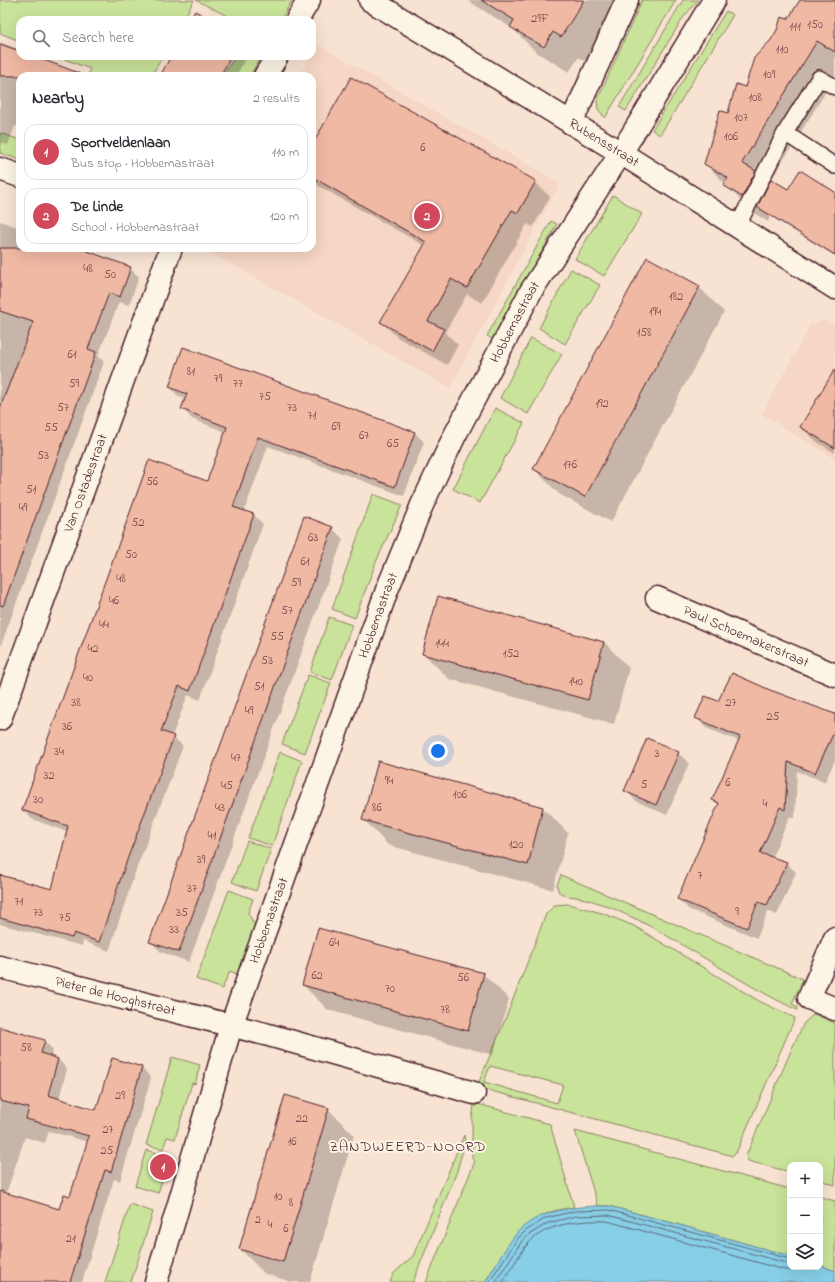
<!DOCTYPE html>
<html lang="en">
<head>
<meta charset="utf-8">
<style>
	:root { --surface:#fff; --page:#f7f7f7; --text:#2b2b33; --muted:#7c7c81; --line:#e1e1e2; --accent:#d1495b }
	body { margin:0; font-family:"Indie Flower",sans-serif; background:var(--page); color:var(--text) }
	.controls { position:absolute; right:12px; bottom:12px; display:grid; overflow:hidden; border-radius:8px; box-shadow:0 4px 16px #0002 }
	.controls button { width:36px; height:36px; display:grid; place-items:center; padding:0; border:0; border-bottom:1px solid var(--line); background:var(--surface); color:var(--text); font:20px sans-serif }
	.you { position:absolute; left:438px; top:751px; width:14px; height:14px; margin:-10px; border:3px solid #fff; border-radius:50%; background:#1a73e8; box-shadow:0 0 0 6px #1a73e833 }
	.badge { display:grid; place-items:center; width:26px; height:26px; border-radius:50%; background:var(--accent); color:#fff; font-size:13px; font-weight:700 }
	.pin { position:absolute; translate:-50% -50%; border:2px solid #fff; box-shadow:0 1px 4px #0006 }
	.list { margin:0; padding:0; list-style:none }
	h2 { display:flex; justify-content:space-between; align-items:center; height:52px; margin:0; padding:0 16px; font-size:17px }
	h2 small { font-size:13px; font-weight:400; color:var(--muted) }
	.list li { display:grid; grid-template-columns:26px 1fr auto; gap:12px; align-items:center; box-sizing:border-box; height:56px; margin:0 8px 8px; padding:0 8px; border:1px solid var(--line); border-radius:12px }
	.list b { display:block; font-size:15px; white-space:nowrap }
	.list p { margin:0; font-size:13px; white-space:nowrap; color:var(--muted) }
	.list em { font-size:13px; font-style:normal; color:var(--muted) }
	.icon { flex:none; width:22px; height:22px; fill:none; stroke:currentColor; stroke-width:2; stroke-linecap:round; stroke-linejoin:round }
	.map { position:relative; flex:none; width:835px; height:1282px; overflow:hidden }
	.search { position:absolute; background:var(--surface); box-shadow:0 4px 16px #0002; left:16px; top:16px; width:300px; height:44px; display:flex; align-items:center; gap:10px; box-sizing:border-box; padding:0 14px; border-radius:12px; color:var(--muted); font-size:15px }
	.panel { position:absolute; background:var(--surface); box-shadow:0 4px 16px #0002; left:16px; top:72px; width:300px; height:180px; border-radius:12px }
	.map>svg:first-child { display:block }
	.built { fill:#f6d6c4 }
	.green { fill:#c9e39a; stroke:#8a8162; fill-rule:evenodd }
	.water { fill:#86cfe7; stroke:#6e899c }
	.shadow { fill:#0003; fill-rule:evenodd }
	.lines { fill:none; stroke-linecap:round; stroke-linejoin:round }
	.shore { stroke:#626576; stroke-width:1 }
	.building { fill:#f0b9a4; stroke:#4a1f2b }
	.lane-casing { stroke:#4a1f2b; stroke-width:18 }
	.street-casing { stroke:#4a1f2b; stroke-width:25 }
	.lane { stroke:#fcf5e5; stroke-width:15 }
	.street { stroke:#fcf5e5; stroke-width:22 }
	.labels { text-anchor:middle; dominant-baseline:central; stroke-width:4; stroke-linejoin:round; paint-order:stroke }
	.number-label { font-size:12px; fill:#744649 }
	.street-label { font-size:14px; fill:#4a1f2b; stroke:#fcf5e5 }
	.neighbourhood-label { font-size:15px; letter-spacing:1px; fill:#4a1f2b; stroke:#fcf5e5 }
</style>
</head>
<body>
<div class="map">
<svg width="835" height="1282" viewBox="0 0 835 1282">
	<rect width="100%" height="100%" fill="#f8e3d2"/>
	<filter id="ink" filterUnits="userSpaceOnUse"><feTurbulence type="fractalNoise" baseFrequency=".025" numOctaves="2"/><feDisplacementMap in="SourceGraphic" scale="8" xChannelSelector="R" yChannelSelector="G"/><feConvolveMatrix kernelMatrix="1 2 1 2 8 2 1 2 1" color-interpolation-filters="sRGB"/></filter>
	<g filter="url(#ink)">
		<!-- built -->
		<path class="built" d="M 317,44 L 560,183 L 450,388 L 203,248 L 312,248 L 312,76 L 299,76 L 310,56 L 312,56 Z
			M 826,320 L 835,326 L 835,459 L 762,414 L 810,325 Z"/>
		<!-- green -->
		<path class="green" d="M 0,0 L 194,0 L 183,20 L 20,20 L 20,41 L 0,33 Z
			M 196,0 L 292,0 L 281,20 L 235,20 Z
			M 642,0 L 676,0 L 605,118 L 598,109 L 597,101 Z
			M 683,0 L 698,0 L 683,18 L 626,111 L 619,107 Z
			M 726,11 L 733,15 L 660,135 L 652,130 Z
			M 57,56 L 163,56 L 153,73 L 158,76 L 88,76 L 90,69 Z
			M 236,56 L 261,56 L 250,76 L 222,76 Z
			M 0,133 L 20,140 L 20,160 L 0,153 Z
			M 613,195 L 642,214 L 604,276 L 575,259 Z
			M 551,221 L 557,224 L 494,340 L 487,336 Z
			M 571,269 L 600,285 L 565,344 L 539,328 Z
			M 531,338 L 562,354 L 528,414 L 500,398 Z
			M 495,408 L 524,423 L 480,503 L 453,489 Z
			M 373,494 L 402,505 L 376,562 L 355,618 L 332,609 Z
			M 329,617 L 352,625 L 332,680 L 310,672 Z
			M 308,675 L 331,683 L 305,753 L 282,744 Z
			M 280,752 L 302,761 L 272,846 L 248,838 Z
			M 247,841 L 271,849 L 256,891 L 232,882 Z
			M 561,875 L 803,979 L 792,1004 L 798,1007 L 797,1010 C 742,984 692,948 638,920 C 620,912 601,902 581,898 C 573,896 565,897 558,891 L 557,885 Z
			M 229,890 L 253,899 L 248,913 L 255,926 L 237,974 L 230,971 L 222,989 L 196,979 Z
			M 568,904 L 602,913 L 634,926 L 759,1001 L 795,1018 L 736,1153 L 733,1156 L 480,1088 L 478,1084 L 505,1020 L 546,914 L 555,905 ZM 490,1066 L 563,1085 L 557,1103 L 484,1082 Z
			M 814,1014 L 835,1023 L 835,1185 L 820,1180 L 820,1165 L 790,1165 L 790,1172 L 748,1161 L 746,1156 L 793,1046 L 804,1023 Z
			M 172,1057 L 200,1065 L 195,1084 L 192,1083 L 175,1139 L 167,1137 L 163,1149 L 146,1145 Z
			M 478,1104 L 550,1124 L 574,1207 C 564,1209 552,1210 544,1215 C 515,1229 502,1256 485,1282 L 426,1282 L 475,1161 L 472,1159 L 472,1118 L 474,1106 Z
			M 575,1131 L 790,1189 L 790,1256 L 669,1222 L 609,1206 L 598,1206 Z
			M 464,1135 L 465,1142 L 457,1171 L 413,1282 L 390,1282 L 394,1273 L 413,1256 Z
			M 146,1150 L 159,1154 L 154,1171 L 164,1174 L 158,1193 L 135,1186 Z
			M 820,1197 L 835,1201 L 835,1271 L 820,1265 Z
			M 130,1204 L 153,1212 L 131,1282 L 105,1282 Z"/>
		<!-- water -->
		<path class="water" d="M 598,1206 L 609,1206 L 669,1222 L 790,1256 L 790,1267 L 820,1267 L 820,1265 L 835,1271 L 835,1282 L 485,1282 C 495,1267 504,1249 515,1235 C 535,1211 569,1207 598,1206 Z"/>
		<!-- shadow -->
		<path class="shadow" d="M 467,0 L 624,0 L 586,62 L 579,57 L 569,72 L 536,52 L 513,29 Z
			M 801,0 L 835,0 L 835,77 L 771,180 L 789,190 L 835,192 L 835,256 L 770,216 L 768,222 L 750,210 L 705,163 L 729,114 L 772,40 L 788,20 Z
			M 0,42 L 20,50 L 20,56 L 27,56 L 41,76 L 20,76 L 20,127 L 15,126 L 8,145 L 0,142 Z
			M 172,56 L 247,56 L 236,76 L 167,76 Z
			M 312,147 L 535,182 L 550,197 L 533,227 L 527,224 L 482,303 L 467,294 L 445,332 L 458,345 L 447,365 L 397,337 L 382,322 L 425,246 L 315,184 L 312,181 Z
			M 0,221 L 20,228 L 20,248 L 76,248 L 130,268 L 139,277 L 129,305 L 119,302 L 98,356 L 104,362 L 0,648 Z
			M 699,287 L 724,312 L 611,522 L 559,494 L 534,469 Z
			M 170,387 L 415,433 L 424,442 L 404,496 L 268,446 L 244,512 L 254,515 L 263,524 L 200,700 L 188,695 L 172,736 L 183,746 L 136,870 L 109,951 L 83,941 L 82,946 L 0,924 L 0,876 L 52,890 L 67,832 L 32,819 L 23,810 L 208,483 L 226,432 L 192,419 L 183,409 L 187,399 L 179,397 Z
			M 835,399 L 835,453 L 817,442 L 801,427 Z
			M 332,528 L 343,539 L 189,962 L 161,952 L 151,942 Z
			M 439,597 L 604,642 L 629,668 L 614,724 L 449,679 L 424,654 Z
			M 770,691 L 817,709 L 817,707 L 835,716 L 835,760 L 825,782 L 797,771 L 795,819 L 790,816 L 772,857 L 786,863 L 796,872 L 777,915 L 768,911 L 757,938 L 688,909 L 679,899 L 719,805 L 714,800 L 739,741 L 706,728 L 697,718 L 718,703 Z
			M 678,753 L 689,763 L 667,815 L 636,801 L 626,791 Z
			M 378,762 L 543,808 L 568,833 L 553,890 L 388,845 L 363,819 Z
			M 483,974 L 509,999 L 493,1055 L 328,1010 L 303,985 Z
			M 0,1028 L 44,1041 L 53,1050 L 51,1057 L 58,1059 L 67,1069 L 59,1099 L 97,1112 L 113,1059 L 142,1068 L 151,1078 L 120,1181 L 114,1179 L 82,1282 L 0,1282 ZM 49,1131 L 88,1142 L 71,1197 L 60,1210 L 6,1194 L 25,1137 L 45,1143 Z
			M 328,1109 L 354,1135 L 310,1282 L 292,1282 L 265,1274 L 240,1249 Z"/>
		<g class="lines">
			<!-- shore -->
			<path class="shore" d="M 489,1282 L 518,1238 L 527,1230 L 546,1218 L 575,1211 L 609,1210 L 790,1259
				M 495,1282 L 522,1241 L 530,1234 L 548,1223 L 576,1216 L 608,1215 L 790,1264
				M 503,1282 C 510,1270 518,1257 526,1246 C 544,1223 581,1220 607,1221 L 785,1270 L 793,1270 L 799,1267"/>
		</g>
		<!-- building -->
		<path class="building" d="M 481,0 L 584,0 L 561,37 L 553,32 L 544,47 L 510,27 L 514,20 Z
			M 800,0 L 835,0 L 835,52 L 817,41 L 742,163 L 756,171 L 742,197 L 723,185 L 728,178 L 704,164 L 720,110 L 728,113 L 736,84 L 745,87 L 754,58 L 771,40 L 777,30 L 781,17 L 788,19 Z
			M 195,11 L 212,20 L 190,20 Z
			M 0,44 L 20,51 L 20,56 L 33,56 L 79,73 L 79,76 L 0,76 Z
			M 171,56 L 231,56 L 220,76 L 160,76 Z
			M 351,77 L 536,181 L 518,213 L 512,210 L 467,288 L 451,279 L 428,321 L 444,329 L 432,351 L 380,322 L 426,242 L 312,177 L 312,145 Z
			M 800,170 L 835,192 L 835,255 L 757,207 L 771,179 L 788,189 Z
			M 0,248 L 79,248 L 131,267 L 120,297 L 109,293 L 88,349 L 96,352 L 3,606 L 0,605 L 0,408 L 33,322 L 0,311 Z
			M 647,257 L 700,286 L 585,497 L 533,469 Z
			M 183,347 L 415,432 L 395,487 L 258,437 L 233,507 L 254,514 L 190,691 L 179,686 L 161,731 L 174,736 L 127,860 L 99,942 L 74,933 L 72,938 L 0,918 L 0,875 L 52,889 L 68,826 L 22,810 L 149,460 L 207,481 L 227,427 L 181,409 L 187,394 L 169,387 Z
			M 835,369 L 835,448 L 800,427 Z
			M 304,516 L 333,527 L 179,952 L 149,942 Z
			M 438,596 L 604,642 L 588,700 L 422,654 Z
			M 732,673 L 770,690 L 835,714 L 835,730 L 815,773 L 788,762 L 785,810 L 780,807 L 760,853 L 787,862 L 767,905 L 758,902 L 747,928 L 677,899 L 719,803 L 712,800 L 740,737 L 695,718 L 705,696 L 718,701 Z
			M 647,738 L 679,752 L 656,805 L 624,791 Z
			M 378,761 L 543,807 L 528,865 L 362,820 Z
			M 318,928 L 484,973 L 468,1031 L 302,985 Z
			M 0,1027 L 45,1040 L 41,1053 L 58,1059 L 48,1095 L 96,1110 L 112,1058 L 142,1067 L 111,1172 L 105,1170 L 70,1282 L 0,1282 L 0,1191 L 59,1209 L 64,1194 L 70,1196 L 89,1136 L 26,1119 L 29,1108 L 0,1101 Z
			M 285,1095 L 329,1108 L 283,1262 L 239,1249 Z"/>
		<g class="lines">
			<!-- lane casing -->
			<g class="lane-casing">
				<path id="lane" d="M 785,133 L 819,78 L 835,87
					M 737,227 L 785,133 L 835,166"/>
			</g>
			<!-- street casing -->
			<g class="street-casing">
				<g id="street">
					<path id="s1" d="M 370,0 L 621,153 L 835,288"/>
					<path d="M 297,20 L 309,0"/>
					<path d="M 265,76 L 277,56"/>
					<path d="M 571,123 L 627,0"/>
					<path d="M 0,169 L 20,176"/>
					<path id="s2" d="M 657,598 L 835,675"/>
					<path id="s3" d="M 0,719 L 171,248"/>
					<path d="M 835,938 L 809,998 L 835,1009"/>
					<path id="s4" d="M 0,967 L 265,1034 L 474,1093"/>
					<path id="s5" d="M 156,1282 L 231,1026 L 387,590 L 422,505 L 454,437 L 531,291 L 621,153 L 714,0"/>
				</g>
			</g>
			<!-- lane -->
			<use href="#lane" class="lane"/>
			<!-- street -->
			<use href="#street" class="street"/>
		</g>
	</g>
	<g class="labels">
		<!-- number labels -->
		<g class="number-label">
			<text x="540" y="19">29F</text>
			<text x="815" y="25">150</text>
			<text x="795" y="27">111</text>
			<text x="782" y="50">110</text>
			<text x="769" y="75">109</text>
			<text x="755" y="98">108</text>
			<text x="741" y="118">107</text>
			<text x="731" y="137">106</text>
			<text x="423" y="148">6</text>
			<text x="88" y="269">48</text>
			<text x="110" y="275">50</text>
			<text x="676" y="297">182</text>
			<text x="655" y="312">194</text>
			<text x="644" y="333">158</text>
			<text x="72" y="355">61</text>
			<text x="191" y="372">81</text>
			<text x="218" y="379">79</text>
			<text x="74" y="384">59</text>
			<text x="238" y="384">77</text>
			<text x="265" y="397">75</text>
			<text x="602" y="404">192</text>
			<text x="63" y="408">57</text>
			<text x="292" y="408">73</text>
			<text x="312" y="416">71</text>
			<text x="336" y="427">69</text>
			<text x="51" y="428">55</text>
			<text x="364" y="436">67</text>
			<text x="393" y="444">65</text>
			<text x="43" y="456">53</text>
			<text x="570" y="465">176</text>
			<text x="152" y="482">56</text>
			<text x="31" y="490">51</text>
			<text x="23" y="508">49</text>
			<text x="138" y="523">52</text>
			<text x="313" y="538">63</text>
			<text x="131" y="555">50</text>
			<text x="305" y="562">61</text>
			<text x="121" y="579">48</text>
			<text x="296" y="583">59</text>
			<text x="114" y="601">46</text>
			<text x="287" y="611">57</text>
			<text x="104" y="625">44</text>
			<text x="277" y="637">55</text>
			<text x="442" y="644">144</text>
			<text x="93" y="649">42</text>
			<text x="511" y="654">152</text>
			<text x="267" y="661">53</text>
			<text x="88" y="678">40</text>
			<text x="576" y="682">140</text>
			<text x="259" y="687">51</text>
			<text x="76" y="703">38</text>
			<text x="731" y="703">27</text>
			<text x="249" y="711">49</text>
			<text x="773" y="717">25</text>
			<text x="67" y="727">36</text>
			<text x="59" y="752">34</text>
			<text x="657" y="754">3</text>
			<text x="236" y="758">47</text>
			<text x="49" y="776">32</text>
			<text x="389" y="781">94</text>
			<text x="728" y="783">6</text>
			<text x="644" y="785">5</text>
			<text x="227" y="786">45</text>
			<text x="460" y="795">106</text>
			<text x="38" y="800">30</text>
			<text x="765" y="804">4</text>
			<text x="220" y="808">43</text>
			<text x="377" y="808">86</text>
			<text x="212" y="836">41</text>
			<text x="516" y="845">120</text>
			<text x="201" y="860">39</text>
			<text x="700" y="876">7</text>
			<text x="192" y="889">37</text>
			<text x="19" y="902">71</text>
			<text x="737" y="912">9</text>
			<text x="38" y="913">73</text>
			<text x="182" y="913">35</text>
			<text x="65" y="918">75</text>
			<text x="174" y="930">33</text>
			<text x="334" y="943">64</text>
			<text x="317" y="976">62</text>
			<text x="463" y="978">56</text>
			<text x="390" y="989">70</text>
			<text x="445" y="1010">78</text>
			<text x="26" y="1048">58</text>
			<text x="120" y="1096">29</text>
			<text x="302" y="1119">22</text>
			<text x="108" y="1130">27</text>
			<text x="292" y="1142">16</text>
			<text x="107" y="1151">25</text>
			<text x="278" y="1197">10</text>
			<text x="291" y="1203">8</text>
			<text x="258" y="1220">2</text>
			<text x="270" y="1225">4</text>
			<text x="286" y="1229">6</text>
			<text x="71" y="1239">21</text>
		</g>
		<!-- street labels -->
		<g class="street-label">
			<text stroke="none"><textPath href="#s1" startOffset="274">Rubensstraat</textPath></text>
			<text stroke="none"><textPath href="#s5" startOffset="1027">Hobbemastraat</textPath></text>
			<text stroke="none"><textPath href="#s3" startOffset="251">Van Ostadestraat</textPath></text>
			<text stroke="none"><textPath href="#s5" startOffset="703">Hobbemastraat</textPath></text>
			<text stroke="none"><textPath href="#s2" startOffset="97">Paul Schoemakerstraat</textPath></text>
			<text stroke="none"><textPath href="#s5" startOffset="379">Hobbemastraat</textPath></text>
			<text stroke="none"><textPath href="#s4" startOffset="119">Pieter de Hooghstraat</textPath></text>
		</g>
		<!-- neighbourhood labels -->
		<g class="neighbourhood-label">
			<text x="408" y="1147">ZANDWEERD-NOORD</text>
		</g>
	</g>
</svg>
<div class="controls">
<button>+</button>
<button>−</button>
<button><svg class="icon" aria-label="layers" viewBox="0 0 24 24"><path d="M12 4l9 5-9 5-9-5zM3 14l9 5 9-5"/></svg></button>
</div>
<div class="you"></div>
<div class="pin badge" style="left:163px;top:1167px">1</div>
<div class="pin badge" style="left:427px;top:216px">2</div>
<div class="search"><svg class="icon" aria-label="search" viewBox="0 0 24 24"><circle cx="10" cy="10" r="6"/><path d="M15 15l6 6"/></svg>Search here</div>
<section class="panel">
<h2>Nearby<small>2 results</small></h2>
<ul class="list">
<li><span class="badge">1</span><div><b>Sportveldenlaan</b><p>Bus stop · Hobbemastraat</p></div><em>110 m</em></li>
<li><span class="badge">2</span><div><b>De Linde</b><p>School · Hobbemastraat</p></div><em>120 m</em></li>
</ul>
</section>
</div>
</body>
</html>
